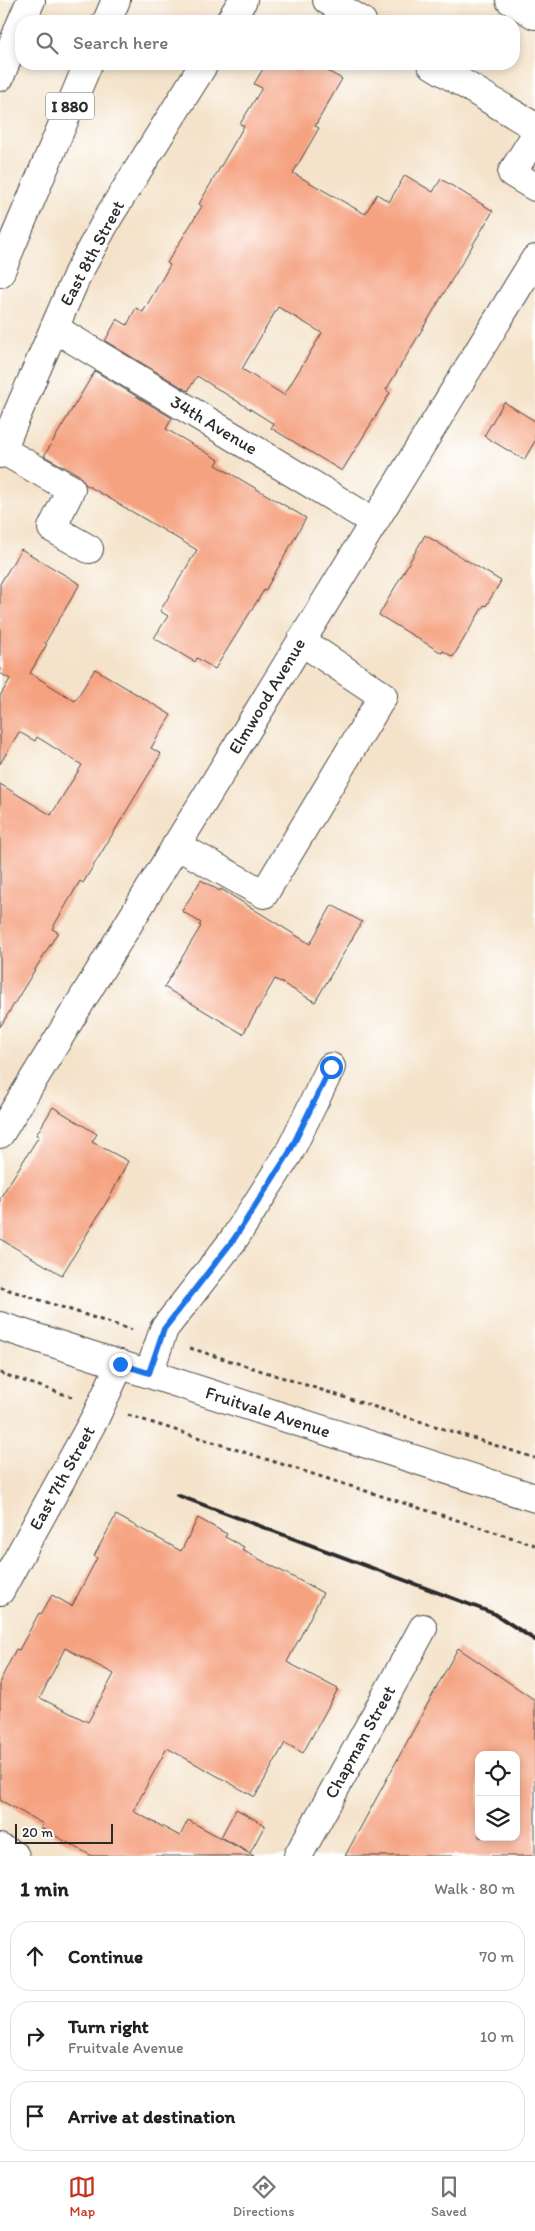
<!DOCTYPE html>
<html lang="en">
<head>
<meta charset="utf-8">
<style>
	:root { --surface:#fff; --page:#f2f2f2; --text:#202124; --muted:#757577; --line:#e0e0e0; --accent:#c8321e }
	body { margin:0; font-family:Itim,sans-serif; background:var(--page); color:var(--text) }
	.controls { position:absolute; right:15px; bottom:15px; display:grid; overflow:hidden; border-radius:10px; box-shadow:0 2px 8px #0003 }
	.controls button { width:45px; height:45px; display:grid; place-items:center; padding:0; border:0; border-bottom:1px solid var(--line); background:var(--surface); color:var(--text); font:25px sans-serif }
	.scale { position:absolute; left:15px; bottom:12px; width:98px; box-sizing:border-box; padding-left:5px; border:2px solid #2b2b2b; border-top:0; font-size:14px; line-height:18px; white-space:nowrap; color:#2b2b2b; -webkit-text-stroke:4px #fff; paint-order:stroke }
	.stop { position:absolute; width:15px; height:15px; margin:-11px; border:4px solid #1a73e8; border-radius:50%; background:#fff }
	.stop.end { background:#1a73e8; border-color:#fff; box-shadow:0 1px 5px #0008 }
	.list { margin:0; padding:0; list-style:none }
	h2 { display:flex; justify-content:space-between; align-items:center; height:65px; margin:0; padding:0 20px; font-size:21px }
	h2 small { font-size:16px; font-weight:400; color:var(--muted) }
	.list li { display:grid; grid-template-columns:32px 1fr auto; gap:15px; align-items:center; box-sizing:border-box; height:70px; margin:0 10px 10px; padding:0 10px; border:1px solid var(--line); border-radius:20px }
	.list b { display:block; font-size:19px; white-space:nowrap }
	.list p { margin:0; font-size:16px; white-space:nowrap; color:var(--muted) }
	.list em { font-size:16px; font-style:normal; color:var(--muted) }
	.icon { flex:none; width:28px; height:28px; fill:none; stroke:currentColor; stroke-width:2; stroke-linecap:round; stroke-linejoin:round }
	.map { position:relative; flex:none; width:535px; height:1856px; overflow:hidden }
	.search { position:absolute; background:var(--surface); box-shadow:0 2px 8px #0003; left:15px; right:15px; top:15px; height:55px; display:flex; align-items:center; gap:12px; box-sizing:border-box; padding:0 18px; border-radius:20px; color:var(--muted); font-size:19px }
	.sheet { height:305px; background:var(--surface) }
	nav { display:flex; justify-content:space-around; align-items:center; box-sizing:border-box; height:70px; border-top:1px solid var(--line); background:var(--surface); font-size:14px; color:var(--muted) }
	nav a { display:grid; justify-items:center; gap:2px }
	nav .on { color:var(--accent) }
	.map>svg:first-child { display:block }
	.building { fill:#f5a281; fill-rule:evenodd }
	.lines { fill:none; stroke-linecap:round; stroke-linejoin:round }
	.minor-casing { stroke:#494743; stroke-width:30 }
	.major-casing { stroke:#494743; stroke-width:30 }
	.highway-casing { stroke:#494743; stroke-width:30 }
	.path { stroke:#494743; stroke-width:3; stroke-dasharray:4 4; stroke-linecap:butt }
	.minor { stroke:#fff; stroke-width:28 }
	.major { stroke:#fff; stroke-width:28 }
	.highway { stroke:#fff; stroke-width:28 }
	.rail { stroke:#2b2b2b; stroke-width:4 }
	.route { stroke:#1a73e8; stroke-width:6 }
	.labels { text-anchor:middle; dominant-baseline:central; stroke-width:4; stroke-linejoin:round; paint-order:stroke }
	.shield { fill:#fff; stroke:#6b6b6b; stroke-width:1 }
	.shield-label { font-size:16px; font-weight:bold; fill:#2b2b2b }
	.street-label { font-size:18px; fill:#2b2b2b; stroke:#fff }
</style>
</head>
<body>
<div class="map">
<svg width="535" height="1856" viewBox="0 0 535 1856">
	<rect width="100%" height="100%" fill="#fff"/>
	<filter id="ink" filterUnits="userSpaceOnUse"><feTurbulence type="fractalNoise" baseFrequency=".02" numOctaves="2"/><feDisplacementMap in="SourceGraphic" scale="10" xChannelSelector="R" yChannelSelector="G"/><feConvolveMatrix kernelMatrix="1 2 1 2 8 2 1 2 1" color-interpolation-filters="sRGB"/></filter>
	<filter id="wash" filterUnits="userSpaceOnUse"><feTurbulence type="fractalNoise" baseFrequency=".0096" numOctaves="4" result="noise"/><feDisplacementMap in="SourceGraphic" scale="20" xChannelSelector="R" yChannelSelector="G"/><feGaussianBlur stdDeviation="1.12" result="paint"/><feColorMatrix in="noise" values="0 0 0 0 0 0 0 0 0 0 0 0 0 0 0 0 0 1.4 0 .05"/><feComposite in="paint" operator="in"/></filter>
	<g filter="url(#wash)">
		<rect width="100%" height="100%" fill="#f4e3ca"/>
		<g id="blocks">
			<!-- building -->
			<path class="building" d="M 266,64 L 315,64 L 342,79 L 315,126 L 319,128 L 293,173 L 365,214 L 377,194 L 389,202 L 405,175 L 433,192 L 441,179 L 493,211 L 386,390 L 390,393 L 342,471 L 271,428 L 274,424 L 197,376 L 188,391 L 105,341 L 117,319 L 127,325 L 136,308 L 143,312 L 170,265 L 167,263 L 202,206 L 199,204 L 244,126 L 240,124 L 262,88 L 254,84 ZM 278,307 L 322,333 L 284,395 L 242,369 Z
				M 95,371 L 172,418 L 166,429 L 219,460 L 216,465 L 306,518 L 265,591 L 264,590 L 215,669 L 197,658 L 195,662 L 154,638 L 168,616 L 160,611 L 197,550 L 85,484 L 79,475 L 44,456 Z
				M 504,402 L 535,421 L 535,441 L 524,460 L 484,436 Z
				M 425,535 L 501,581 L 486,606 L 484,605 L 453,657 L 443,651 L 442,653 L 379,615 Z
				M 21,549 L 80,584 L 45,643 L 47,644 L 30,673 L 75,701 L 95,669 L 171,715 L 151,748 L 161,754 L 83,883 L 80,881 L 52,929 L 58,932 L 0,1027 L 0,784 L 51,815 L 82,765 L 37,737 L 35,741 L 19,732 L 0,764 L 0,696 L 10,679 L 0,673 L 0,584 Z
				M 201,880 L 220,891 L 221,889 L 310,944 L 332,905 L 362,922 L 315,1002 L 275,979 L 243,1034 L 164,987 L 201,926 L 199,925 L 201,923 L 182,911 Z
				M 53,1107 L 97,1134 L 92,1142 L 128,1161 L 112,1193 L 62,1275 L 0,1239 L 0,1198 L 39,1136 L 36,1135 Z
				M 116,1515 L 181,1551 L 198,1518 L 227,1534 L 225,1537 L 244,1547 L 242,1550 L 323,1593 L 287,1662 L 338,1689 L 303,1753 L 285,1743 L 255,1797 L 167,1748 L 133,1811 L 180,1836 L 188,1820 L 254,1856 L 92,1856 L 41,1828 L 43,1824 L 0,1800 L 0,1681 L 16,1649 L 19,1650 L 39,1613 L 41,1614 L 52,1595 L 72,1606 L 97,1558 L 94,1556 ZM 65,1648 L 114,1674 L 88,1722 L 40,1698 Z
				M 458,1648 L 535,1700 L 535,1856 L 345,1856 ZM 479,1755 L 516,1755 L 516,1837 L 479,1837 Z
				M 236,1809 L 265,1825 L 250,1853 L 221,1837 Z"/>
		</g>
	</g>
	<g filter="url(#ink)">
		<use href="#blocks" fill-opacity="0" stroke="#494743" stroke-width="1"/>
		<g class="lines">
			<!-- minor casing -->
			<g class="minor-casing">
				<path id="minor" d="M 327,0 L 362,21
					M 510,0 L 535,15
					M 230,21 L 243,0
					M 431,64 L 535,127
					M 535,136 L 512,173 L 535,187
					M 54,328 L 374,522
					M 2,450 L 71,489 L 52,528 L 89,549
					M 0,454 L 78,273 L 109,216 L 204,64
					M 176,845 L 264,894 L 383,696 L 301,641
					M 0,1134 L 535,259
					M 149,1373 L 164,1329 L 234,1239 L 289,1153 L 331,1067
					M 0,1591 L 96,1416 L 120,1364
					M 0,1848 L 15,1856
					M 298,1856 L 423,1628"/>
			</g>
			<!-- major casing -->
			<g class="major-casing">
				<path id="major" d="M 0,1326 L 535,1498"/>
			</g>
			<!-- highway casing -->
			<g class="highway-casing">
				<path id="highway" d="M 22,21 L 31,0
					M 107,21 L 116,0
					M 0,77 L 21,23
					M 0,273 L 88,64"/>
			</g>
			<!-- path -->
			<path class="path" d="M 0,1287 L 132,1330
				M 190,1348 L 535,1458
				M 0,1373 L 72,1397
				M 128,1415 L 535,1545"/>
			<!-- minor -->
			<use href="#minor" class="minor"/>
			<!-- major -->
			<use href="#major" class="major"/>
			<!-- highway -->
			<use href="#highway" class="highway"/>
			<!-- rail -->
			<path class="rail" d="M 177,1495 L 495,1614 L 535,1640"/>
		</g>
	</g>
	<g class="lines" filter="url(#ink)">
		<!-- route -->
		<path class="route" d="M 120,1364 L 149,1373 L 164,1329 L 234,1239 L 289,1153 L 331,1067"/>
	</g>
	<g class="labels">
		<!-- shield labels -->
		<rect class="shield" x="46" y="92.5" width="48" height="27" rx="4"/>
		<g class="shield-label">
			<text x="70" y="106">I 880</text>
		</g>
		<!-- street labels -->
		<g class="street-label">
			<text transform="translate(92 253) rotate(-62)">East 8th Street</text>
			<text transform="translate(214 425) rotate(31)">34th Avenue</text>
			<text transform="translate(267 696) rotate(-59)">Elmwood Avenue</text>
			<text transform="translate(268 1412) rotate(18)">Fruitvale Avenue</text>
			<text transform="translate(62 1478) rotate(-61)">East 7th Street</text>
			<text transform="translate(360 1742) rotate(-61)">Chapman Street</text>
		</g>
	</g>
</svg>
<div class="controls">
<button><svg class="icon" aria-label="locate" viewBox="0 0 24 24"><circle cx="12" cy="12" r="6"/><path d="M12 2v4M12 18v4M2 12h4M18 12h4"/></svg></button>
<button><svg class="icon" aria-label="layers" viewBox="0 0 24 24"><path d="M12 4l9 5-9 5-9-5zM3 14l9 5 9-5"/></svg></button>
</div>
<div class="scale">20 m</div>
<div class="stop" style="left:331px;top:1067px"></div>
<div class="stop end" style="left:120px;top:1364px"></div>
<div class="search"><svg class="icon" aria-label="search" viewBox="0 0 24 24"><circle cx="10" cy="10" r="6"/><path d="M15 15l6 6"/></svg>Search here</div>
</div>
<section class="sheet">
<h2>1 min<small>Walk · 80 m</small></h2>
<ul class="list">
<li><svg class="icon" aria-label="ahead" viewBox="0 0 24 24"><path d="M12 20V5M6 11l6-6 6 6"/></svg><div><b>Continue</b></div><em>70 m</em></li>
<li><svg class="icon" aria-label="right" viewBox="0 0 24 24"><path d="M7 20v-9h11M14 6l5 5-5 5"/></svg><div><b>Turn right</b><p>Fruitvale Avenue</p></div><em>10 m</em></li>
<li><svg class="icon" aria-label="arrive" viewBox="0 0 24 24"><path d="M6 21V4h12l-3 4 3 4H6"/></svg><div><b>Arrive at destination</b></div></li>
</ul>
</section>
<nav>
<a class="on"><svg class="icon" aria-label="map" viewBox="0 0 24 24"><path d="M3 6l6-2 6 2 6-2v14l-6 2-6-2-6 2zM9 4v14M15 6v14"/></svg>Map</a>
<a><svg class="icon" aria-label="directions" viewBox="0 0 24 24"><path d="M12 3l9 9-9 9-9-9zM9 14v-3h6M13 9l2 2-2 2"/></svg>Directions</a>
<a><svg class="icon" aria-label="saved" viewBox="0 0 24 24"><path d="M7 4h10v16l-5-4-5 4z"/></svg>Saved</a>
</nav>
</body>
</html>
